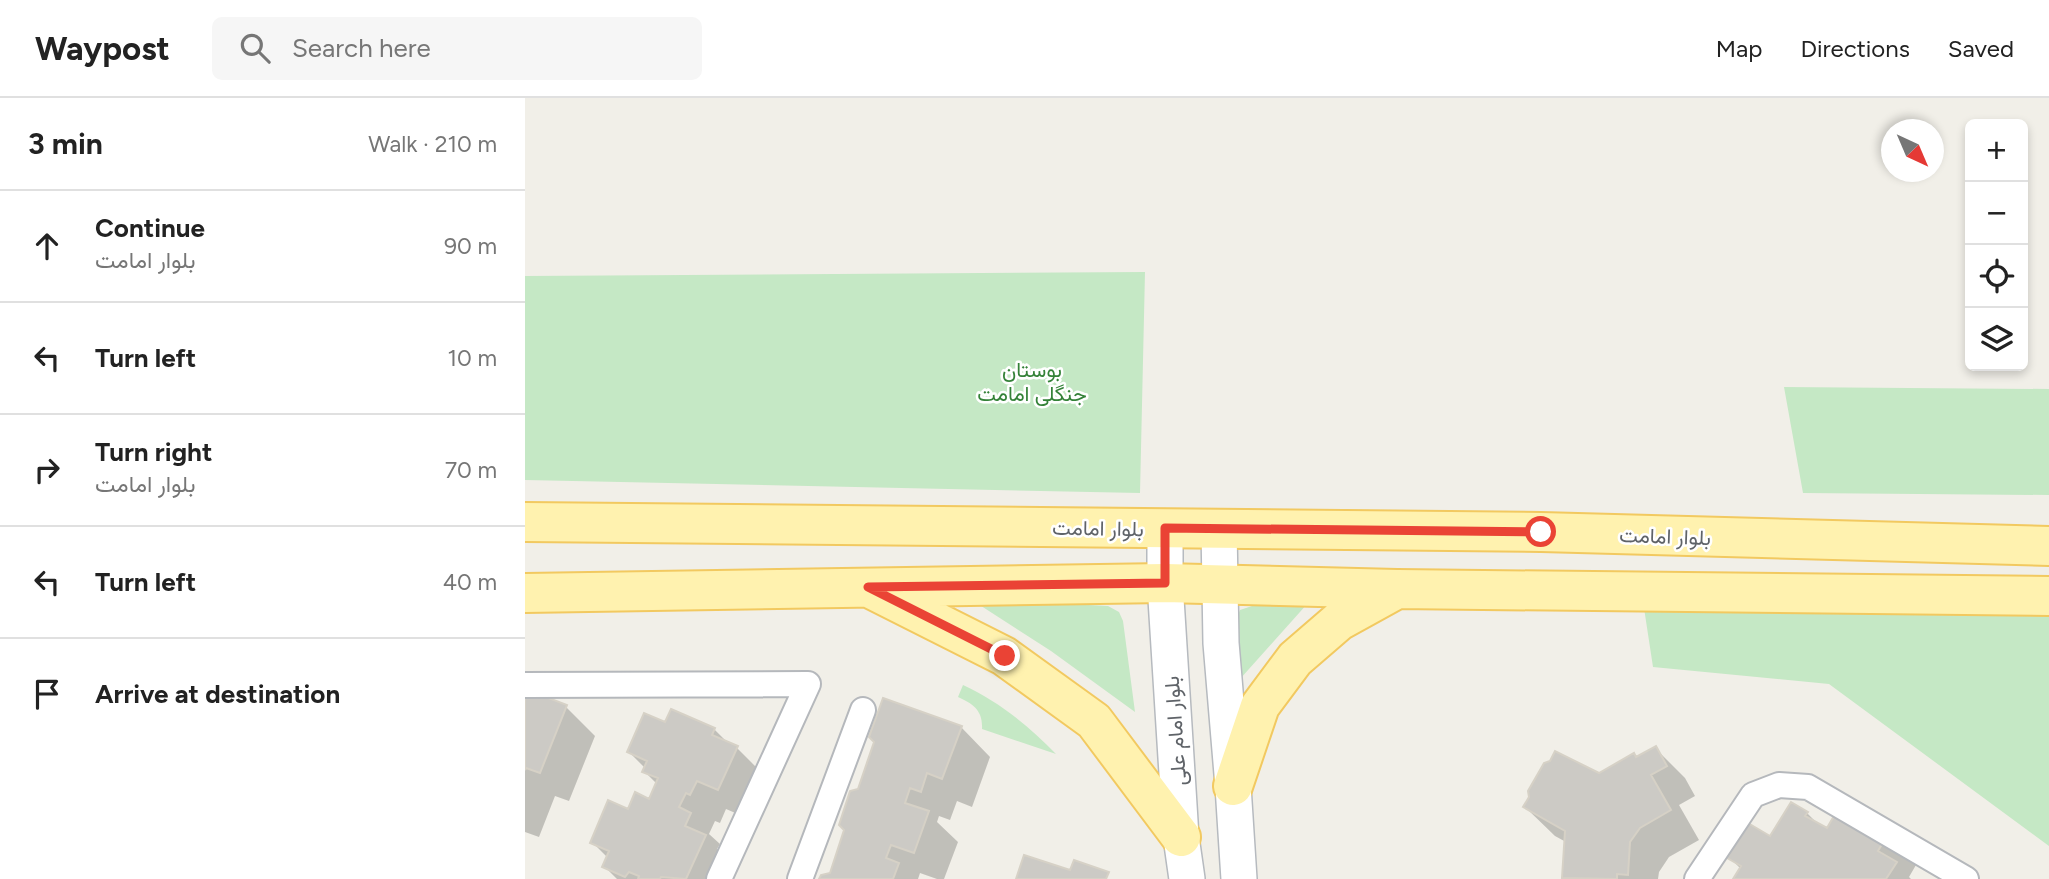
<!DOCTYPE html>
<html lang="en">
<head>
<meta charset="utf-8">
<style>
	:root { --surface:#fff; --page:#f6f6f6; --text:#222; --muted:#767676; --line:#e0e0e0 }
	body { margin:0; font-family:Figtree,Vazirmatn,sans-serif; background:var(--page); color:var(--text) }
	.controls { position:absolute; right:21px; top:21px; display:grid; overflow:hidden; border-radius:10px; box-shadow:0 4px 10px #0003 }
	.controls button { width:63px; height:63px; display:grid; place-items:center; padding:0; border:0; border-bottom:2px solid var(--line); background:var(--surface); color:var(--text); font:35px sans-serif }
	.compass { position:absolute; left:1356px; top:21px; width:63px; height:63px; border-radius:50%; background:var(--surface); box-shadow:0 4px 10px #0003; rotate:136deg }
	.stop { position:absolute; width:21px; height:21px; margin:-16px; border:5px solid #ea4335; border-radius:50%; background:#fff }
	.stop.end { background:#ea4335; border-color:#fff; box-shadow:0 2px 7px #0008 }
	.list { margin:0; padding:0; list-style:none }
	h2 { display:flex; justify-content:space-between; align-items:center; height:91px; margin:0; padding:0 28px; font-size:30px }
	h2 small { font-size:23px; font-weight:400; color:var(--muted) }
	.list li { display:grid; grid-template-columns:46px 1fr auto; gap:21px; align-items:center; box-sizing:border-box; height:112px; padding:0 28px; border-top:2px solid var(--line) }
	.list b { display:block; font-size:26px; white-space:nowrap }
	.list p { margin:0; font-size:23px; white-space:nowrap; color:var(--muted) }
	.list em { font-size:23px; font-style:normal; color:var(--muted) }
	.icon { flex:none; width:38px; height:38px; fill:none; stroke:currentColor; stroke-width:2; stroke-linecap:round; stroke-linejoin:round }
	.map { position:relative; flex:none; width:1524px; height:781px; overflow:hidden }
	header { display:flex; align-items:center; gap:42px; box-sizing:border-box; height:98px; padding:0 35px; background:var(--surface); border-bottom:2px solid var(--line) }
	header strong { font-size:33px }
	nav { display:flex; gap:38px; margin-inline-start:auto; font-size:24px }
	.search { width:490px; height:63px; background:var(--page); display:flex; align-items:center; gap:18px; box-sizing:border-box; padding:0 24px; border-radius:10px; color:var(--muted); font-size:26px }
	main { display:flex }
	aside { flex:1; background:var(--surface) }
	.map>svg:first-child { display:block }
	.green { fill:#c5e8c5 }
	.shadow { fill:#0003 }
	.building { fill:#cccac5; stroke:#d6d1c6; stroke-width:2 }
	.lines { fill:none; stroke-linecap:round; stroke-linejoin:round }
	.minor-casing { stroke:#b5b8bc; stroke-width:28 }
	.secondary-casing { stroke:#b6babf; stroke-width:38 }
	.primary-casing { stroke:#f2c960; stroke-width:42 }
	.minor { stroke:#fff; stroke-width:24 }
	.secondary { stroke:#fff; stroke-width:35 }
	.primary { stroke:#fff2af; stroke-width:38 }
	.route { stroke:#ea4335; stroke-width:9 }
	.labels { text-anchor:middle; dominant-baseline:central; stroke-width:5; stroke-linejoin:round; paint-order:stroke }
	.park-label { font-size:21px; fill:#348238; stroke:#fff }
	.street-label { font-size:21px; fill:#5f6368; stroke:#fff }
</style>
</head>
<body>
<header>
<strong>Waypost</strong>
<div class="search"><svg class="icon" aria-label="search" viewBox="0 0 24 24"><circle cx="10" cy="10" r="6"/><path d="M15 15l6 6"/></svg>Search here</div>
<nav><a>Map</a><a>Directions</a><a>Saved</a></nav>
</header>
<main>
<aside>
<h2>3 min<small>Walk · 210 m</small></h2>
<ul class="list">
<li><svg class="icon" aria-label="ahead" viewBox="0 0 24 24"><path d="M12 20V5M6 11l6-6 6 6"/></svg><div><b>Continue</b><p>بلوار امامت</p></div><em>90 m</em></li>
<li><svg class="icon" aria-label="left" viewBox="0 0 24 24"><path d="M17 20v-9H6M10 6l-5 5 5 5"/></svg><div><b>Turn left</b></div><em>10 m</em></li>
<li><svg class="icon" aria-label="right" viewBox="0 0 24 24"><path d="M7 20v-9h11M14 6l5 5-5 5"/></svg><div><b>Turn right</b><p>بلوار امامت</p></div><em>70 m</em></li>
<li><svg class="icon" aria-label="left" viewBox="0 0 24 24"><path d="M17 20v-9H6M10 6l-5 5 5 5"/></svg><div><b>Turn left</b></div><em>40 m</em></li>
<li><svg class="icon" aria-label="arrive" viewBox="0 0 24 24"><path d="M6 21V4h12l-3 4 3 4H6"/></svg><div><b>Arrive at destination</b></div></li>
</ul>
</aside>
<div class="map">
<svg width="1524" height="781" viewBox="0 0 1524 781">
	<rect width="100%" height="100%" fill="#f1efe8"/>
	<!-- green -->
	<path class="green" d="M 620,174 L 615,395 L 0,382 L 0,178 Z
		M 1259,289 L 1524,291 L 1524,397 L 1278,395 Z
		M 450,504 L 506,504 L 583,508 L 594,514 L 598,523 L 610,614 L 526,553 Z
		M 783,505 L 715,581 L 709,528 L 715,512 L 730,507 Z
		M 1119,510 L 1524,512 L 1524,748 L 1304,586 L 1128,569 Z
		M 438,587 C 473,603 504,628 531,656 L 457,631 C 458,612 448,606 433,599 Z"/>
	<!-- shadow -->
	<path class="shadow" d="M 0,593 L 41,609 L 70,638 L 44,703 L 30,698 L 14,739 L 0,734 Z
		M 141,627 L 189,631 L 204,646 L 212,650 L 241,679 L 222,720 L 201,711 L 195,725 L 190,723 L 184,736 L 195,746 L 192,751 L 209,768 L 204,781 L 92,781 L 79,768 L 83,760 L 67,744 L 104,713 L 125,703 L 132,686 L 119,673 L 120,670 L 104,654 Z
		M 436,629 L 465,659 L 447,709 L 432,703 L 425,722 L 414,718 L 412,724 L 433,744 L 419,781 L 412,781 L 395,775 L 393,781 L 296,781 L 307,776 L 335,693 Z
		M 1130,650 L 1160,680 L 1170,698 L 1154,707 L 1174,742 L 1144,759 L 1134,774 L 1133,781 L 1041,781 L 1039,779 L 1041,744 L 1030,738 L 1000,709 L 1112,660 Z
		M 1282,715 L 1295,728 L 1302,733 L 1362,737 L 1391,767 L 1384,779 L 1386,781 L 1210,781 L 1216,771 L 1205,760 L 1246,741 Z"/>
	<!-- building -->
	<path class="building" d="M 0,591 L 42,607 L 15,675 L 1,670 L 0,672 Z
		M 358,600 L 437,628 L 417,681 L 402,675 L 396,694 L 385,690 L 380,705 L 404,713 L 389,755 L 366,747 L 361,760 L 374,765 L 368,781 L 294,781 L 296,777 L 305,775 L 319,732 L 314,727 L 325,693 L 333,691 L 349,644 L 344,639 Z
		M 146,611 L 190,630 L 187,637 L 213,648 L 193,692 L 172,683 L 165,697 L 161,695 L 154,709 L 166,715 L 160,728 L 181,737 L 161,781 L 136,779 L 135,781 L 113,781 L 114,778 L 104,774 L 100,779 L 77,769 L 84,753 L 65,745 L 83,702 L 103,711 L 110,694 L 124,701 L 133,680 L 117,674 L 122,663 L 102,654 L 119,615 L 140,624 Z
		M 1131,648 L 1142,668 L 1126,677 L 1146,712 L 1115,730 L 1105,744 L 1103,777 L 1092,776 L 1092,781 L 1037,780 L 1040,733 L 998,709 L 1004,699 L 1003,693 L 1019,665 L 1025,663 L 1030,653 L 1074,675 L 1109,655 L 1111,659 Z
		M 1266,704 L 1283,714 L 1280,718 L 1302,730 L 1314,709 L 1363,736 L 1353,753 L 1372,764 L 1361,781 L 1208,781 L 1216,768 L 1202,760 L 1223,725 L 1245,738 Z
		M 499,757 L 545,772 L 549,762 L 584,774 L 581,781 L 491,781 Z"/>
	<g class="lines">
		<!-- minor casing -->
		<g class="minor-casing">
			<path id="minor" d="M 0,587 L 283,586 L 194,781
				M 275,781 L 338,612
				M 1172,781 L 1228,697 L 1254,687 L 1283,689 L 1441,781"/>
		</g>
		<!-- secondary casing -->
		<g class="secondary-casing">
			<path id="secondary" d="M 640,431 L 640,485 L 656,739 L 662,781
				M 694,431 L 696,545 L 708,688 L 714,781"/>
		</g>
		<!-- primary casing -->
		<g class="primary-casing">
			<path id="primary" d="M 0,424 L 1016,434 L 1524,448
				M 348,492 L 479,558 L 569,623 L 656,739
				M 0,495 L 640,485 L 872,491 L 1524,498
				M 708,688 L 735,608 L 770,561 L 814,523 L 872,491"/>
		</g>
		<!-- minor -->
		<use href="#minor" class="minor"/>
		<!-- secondary -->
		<use href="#secondary" class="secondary"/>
		<!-- primary -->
		<use href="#primary" class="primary"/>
	</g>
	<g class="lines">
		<!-- route -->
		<path class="route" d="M 480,558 L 343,489 L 640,485 L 640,430 L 1016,434"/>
	</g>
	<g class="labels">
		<!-- park labels -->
		<g class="park-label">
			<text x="507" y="271">بوستان<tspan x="507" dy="24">جنگلی امامت</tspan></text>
		</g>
		<!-- street labels -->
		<g class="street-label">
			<text transform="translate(573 430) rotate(1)">بلوار امامت</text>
			<text transform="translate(1140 438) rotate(2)">بلوار امامت</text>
			<text transform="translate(650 633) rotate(-94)">بلوار امام علی</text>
		</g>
	</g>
</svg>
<div class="controls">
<button>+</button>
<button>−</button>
<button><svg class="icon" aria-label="locate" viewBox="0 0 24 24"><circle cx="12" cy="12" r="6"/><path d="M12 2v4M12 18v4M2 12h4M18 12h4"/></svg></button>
<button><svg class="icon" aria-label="layers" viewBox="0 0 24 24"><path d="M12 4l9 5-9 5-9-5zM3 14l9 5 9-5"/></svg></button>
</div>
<svg class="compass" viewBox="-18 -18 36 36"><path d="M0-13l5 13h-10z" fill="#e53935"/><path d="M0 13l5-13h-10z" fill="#767676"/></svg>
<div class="stop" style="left:1016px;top:434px"></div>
<div class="stop end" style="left:480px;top:558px"></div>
</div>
</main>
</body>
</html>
